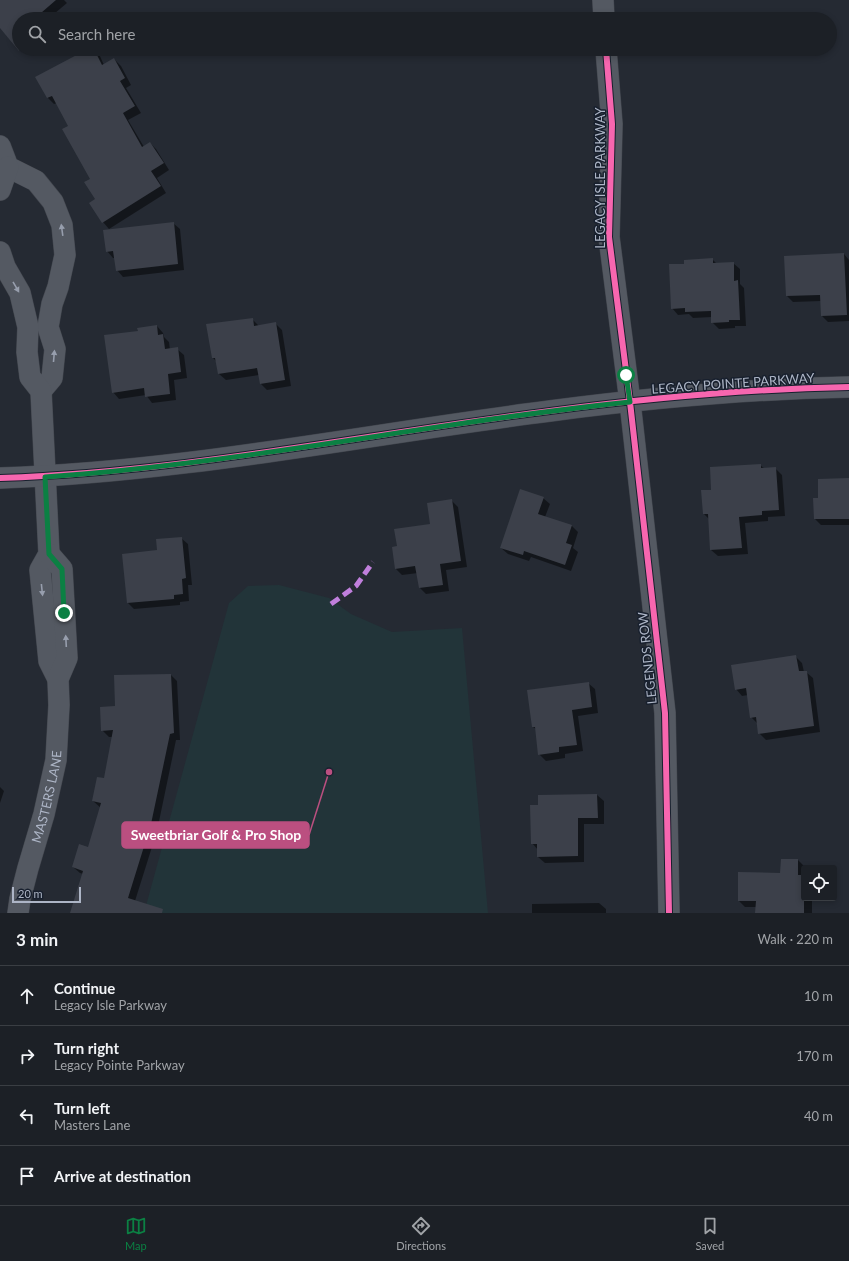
<!DOCTYPE html>
<html lang="en">
<head>
<meta charset="utf-8">
<style>
	:root { --surface:#1c2026; --page:#292d32; --text:#f1f3f6; --muted:#a0a3a7; --line:#3a3e43; --accent:#0b8043 }
	body { margin:0; font-family:Lato,sans-serif; background:var(--page); color:var(--text) }
	.controls { position:absolute; right:12px; bottom:12px; display:grid; overflow:hidden; border-radius:4px; box-shadow:0 2px 6px #0003 }
	.controls button { width:36px; height:36px; display:grid; place-items:center; padding:0; border:0; border-bottom:1px solid var(--line); background:var(--surface); color:var(--text); font:20px sans-serif }
	.scale { position:absolute; left:12px; bottom:10px; width:69px; box-sizing:border-box; padding-left:4px; border:2px solid #adb5c6; border-top:0; font-size:11px; line-height:14px; white-space:nowrap; color:#adb5c6; -webkit-text-stroke:3px #18202e; paint-order:stroke }
	.stop { position:absolute; width:12px; height:12px; margin:-9px; border:3px solid #0b8043; border-radius:50%; background:#fff }
	.stop.end { background:#0b8043; border-color:#fff; box-shadow:0 1px 4px #0008 }
	.list { margin:0; padding:0; list-style:none }
	h2 { display:flex; justify-content:space-between; align-items:center; height:52px; margin:0; padding:0 16px; font-size:17px }
	h2 small { font-size:13px; font-weight:400; color:var(--muted) }
	.list li { display:grid; grid-template-columns:26px 1fr auto; gap:12px; align-items:center; box-sizing:border-box; height:60px; padding:0 16px; border-top:1px solid var(--line) }
	.list b { display:block; font-size:15px; white-space:nowrap }
	.list p { margin:0; font-size:13px; white-space:nowrap; color:var(--muted) }
	.list em { font-size:13px; font-style:normal; color:var(--muted) }
	.icon { flex:none; width:22px; height:22px; fill:none; stroke:currentColor; stroke-width:2; stroke-linecap:round; stroke-linejoin:round }
	.map { position:relative; flex:none; width:849px; height:913px; overflow:hidden }
	.search { position:absolute; background:var(--surface); box-shadow:0 2px 6px #0003; left:12px; right:12px; top:12px; height:44px; display:flex; align-items:center; gap:10px; box-sizing:border-box; padding:0 14px; border-radius:22px; color:var(--muted); font-size:15px }
	.sheet { height:292px; background:var(--surface) }
	nav { display:flex; justify-content:space-around; align-items:center; box-sizing:border-box; height:56px; border-top:1px solid var(--line); background:var(--surface); font-size:11px; color:var(--muted) }
	nav a { display:grid; justify-items:center; gap:2px }
	nav .on { color:var(--accent) }
	.map>svg:first-child { display:block }
	.green { fill:#223439 }
	.shadow { fill:#0007 }
	.building { fill:#3c404a }
	.lines { fill:none; stroke-linecap:round; stroke-linejoin:round }
	.street-casing { stroke:#42464e; stroke-width:22 }
	.street { stroke:#545962; stroke-width:21 }
	.quiet { stroke:#c07fdc; stroke-width:5; stroke-dasharray:10 5; stroke-linecap:butt }
	.cycleway-casing { stroke:#18202e; stroke-width:8 }
	.cycleway { stroke:#f766af; stroke-width:6 }
	.oneway { fill:#979ead }
	.route { stroke:#0b8043; stroke-width:5 }
	.labels { text-anchor:middle; dominant-baseline:central; stroke-width:3; stroke-linejoin:round; paint-order:stroke }
	.street-label { font-size:13px; fill:#adb5c6; stroke:#18202e }
	.leader { fill:none; stroke:#bb4f80; stroke-width:1.5 }
	.callout-dot { fill:#bb4f80; stroke:#18202e; stroke-width:1.5 }
	.callout { fill:#bb4f80; stroke:#bb4f80; stroke-width:1.5 }
	.callout-label { font-size:14px; text-anchor:middle; font-weight:bold; fill:#fff }
</style>
</head>
<body>
<div class="map">
<svg width="849" height="913" viewBox="0 0 849 913">
	<rect width="100%" height="100%" fill="#252a33"/>
	<!-- green -->
	<path class="green" d="M 279,585 L 329,598 L 351,614 L 392,632 L 462,628 L 488,913 L 144,913 L 229,603 L 248,586 Z"/>
	<!-- shadow -->
	<path class="shadow" d="M 0,0 L 64,0 L 67,3 L 48,19 L 19,19 L 19,43 L 0,27 Z
		M 90,49 L 94,49 L 99,54 L 104,65 L 114,59 L 121,66 L 131,85 L 126,88 L 141,113 L 128,120 L 144,147 L 150,143 L 156,149 L 169,170 L 157,178 L 166,193 L 109,229 L 103,222 L 91,179 L 70,126 L 57,103 L 54,104 L 48,98 L 37,77 Z
		M 173,223 L 180,229 L 184,270 L 123,277 L 117,270 L 115,258 L 113,258 L 107,251 Z
		M 844,254 L 849,260 L 849,321 L 828,322 L 822,316 L 821,301 L 793,302 L 787,296 Z
		M 712,259 L 716,263 L 733,263 L 740,269 L 740,284 L 744,288 L 746,326 L 735,326 L 735,328 L 719,329 L 712,322 L 712,317 L 693,318 L 689,314 L 678,315 L 672,308 L 685,264 Z
		M 252,319 L 259,326 L 275,323 L 282,330 L 291,386 L 267,390 L 261,384 L 259,375 L 226,380 L 219,374 L 217,362 L 213,358 Z
		M 157,326 L 163,333 L 164,337 L 169,342 L 170,350 L 177,349 L 184,355 L 187,378 L 174,380 L 176,400 L 152,403 L 146,395 L 119,399 L 113,392 L 139,332 Z
		M 760,465 L 765,469 L 775,468 L 782,475 L 785,516 L 768,517 L 768,521 L 745,523 L 748,554 L 718,556 L 711,550 L 709,519 L 704,514 L 712,491 Z
		M 849,479 L 849,525 L 821,525 L 815,519 Z
		M 543,498 L 550,504 L 545,517 L 572,526 L 578,532 L 573,548 L 578,552 L 571,571 L 531,557 L 529,561 L 508,554 L 501,548 Z
		M 451,500 L 458,507 L 467,567 L 446,570 L 449,591 L 426,594 L 420,588 L 418,573 L 402,575 L 396,569 L 398,547 L 431,525 Z
		M 181,538 L 188,544 L 192,585 L 188,585 L 189,601 L 180,602 L 180,605 L 134,609 L 128,603 L 123,555 L 158,551 Z
		M 796,657 L 802,663 L 804,672 L 806,672 L 813,678 L 820,732 L 766,740 L 759,733 L 758,724 L 751,717 L 748,695 L 742,696 L 736,689 Z
		M 171,675 L 177,681 L 180,740 L 176,740 L 157,831 L 135,901 L 148,913 L 71,913 L 83,874 L 80,873 L 73,867 L 89,848 L 101,808 L 93,801 L 105,780 L 113,737 L 109,737 L 102,730 L 116,707 Z
		M 588,683 L 595,689 L 598,713 L 578,716 L 583,751 L 565,754 L 565,758 L 546,761 L 539,754 L 536,729 L 533,727 Z
		M 0,787 L 4,791 L 0,803 Z
		M 597,795 L 604,801 L 604,824 L 584,824 L 584,862 L 545,863 L 538,857 L 538,850 L 532,843 L 539,806 Z
		M 798,860 L 804,866 L 804,898 L 812,898 L 812,913 L 756,913 L 756,907 L 745,907 L 739,901 L 781,874 Z
		M 599,903 L 606,909 L 606,913 L 532,913 L 532,904 Z"/>
	<!-- building -->
	<path class="building" d="M 0,0 L 56,0 L 34,19 L 19,19 L 19,51 L 0,28 Z
		M 88,49 L 94,49 L 102,65 L 114,58 L 125,78 L 120,81 L 135,106 L 123,113 L 142,147 L 150,142 L 164,163 L 151,171 L 161,186 L 102,223 L 89,203 L 95,199 L 84,182 L 90,179 L 62,129 L 68,126 L 52,96 L 47,98 L 35,77 Z
		M 174,222 L 178,264 L 116,271 L 113,251 L 106,252 L 103,230 Z
		M 844,253 L 847,315 L 821,316 L 820,295 L 786,296 L 784,256 Z
		M 713,258 L 713,263 L 734,262 L 734,281 L 738,280 L 740,320 L 729,320 L 729,322 L 711,323 L 711,311 L 685,312 L 685,308 L 671,309 L 669,264 L 684,264 L 684,260 Z
		M 253,318 L 254,326 L 276,322 L 285,380 L 260,384 L 257,368 L 218,374 L 215,358 L 212,358 L 206,324 Z
		M 157,325 L 158,335 L 163,334 L 165,349 L 178,347 L 181,372 L 168,374 L 170,394 L 145,397 L 144,388 L 112,393 L 104,335 L 138,331 L 137,328 Z
		M 761,464 L 761,468 L 776,467 L 779,510 L 762,511 L 762,515 L 739,517 L 742,548 L 710,550 L 708,514 L 703,514 L 701,490 L 711,490 L 710,467 Z
		M 849,478 L 849,519 L 814,519 L 813,498 L 818,498 L 818,479 Z
		M 520,489 L 544,497 L 538,514 L 572,525 L 566,543 L 572,545 L 565,565 L 524,551 L 523,555 L 500,548 Z
		M 452,499 L 461,561 L 440,564 L 443,585 L 419,588 L 415,566 L 395,569 L 392,547 L 397,546 L 394,529 L 430,524 L 427,503 Z
		M 182,537 L 186,578 L 182,579 L 183,594 L 174,595 L 174,599 L 127,603 L 122,554 L 157,550 L 156,539 Z
		M 796,655 L 799,671 L 807,671 L 814,726 L 758,734 L 756,717 L 750,718 L 746,688 L 735,690 L 731,665 Z
		M 171,674 L 174,733 L 170,734 L 151,824 L 128,898 L 163,909 L 162,913 L 70,913 L 83,871 L 72,867 L 79,844 L 88,847 L 101,803 L 92,801 L 97,777 L 104,778 L 113,730 L 101,731 L 100,707 L 115,706 L 114,675 Z
		M 589,682 L 592,707 L 572,710 L 577,745 L 559,747 L 559,752 L 538,755 L 535,727 L 532,727 L 527,690 Z
		M 597,794 L 598,818 L 578,818 L 578,856 L 537,857 L 537,844 L 531,844 L 530,805 L 538,805 L 538,795 Z
		M 781,859 L 798,859 L 798,875 L 804,875 L 804,913 L 755,913 L 756,901 L 738,901 L 738,872 L 780,873 Z"/>
	<g class="lines">
		<!-- street casing -->
		<g class="street-casing">
			<g id="street">
				<path d="M 603,0 L 604,19"/>
				<path d="M 606,49 L 612,124 L 609,237 L 630,402 L 665,713 L 669,913"/>
				<path d="M 0,146 L 8,167 L 36,181 L 53,202 L 62,225 L 65,255 L 58,287 L 52,304 L 48,327 L 55,349 L 52,378 L 41,391"/>
				<path d="M 0,190 L 8,167"/>
				<path d="M 0,252 L 5,267 L 20,293 L 28,327 L 27,352 L 30,377 L 41,391 L 49,554 L 40,570 L 49,661 L 58,679"/>
				<path d="M 0,478 C 185,472 366,434 550,411 C 649,398 749,389 849,387"/>
				<path id="s1" d="M 18,913 L 20,899 L 28,868 L 44,814 L 56,760 L 59,705 L 58,679 L 67,658 L 62,569 L 49,554"/>
			</g>
		</g>
		<!-- street -->
		<use href="#street" class="street"/>
		<!-- quiet -->
		<path class="quiet" d="M 331,604 L 356,586 L 373,562"/>
		<!-- cycleway casing -->
		<g class="cycleway-casing">
			<path id="cycleway" d="M 606,49 L 612,124 L 609,237 L 630,402 L 665,713 L 669,913
				M 0,478 C 185,472 366,434 550,411 C 649,398 749,389 849,387"/>
		</g>
		<!-- cycleway -->
		<use href="#cycleway" class="cycleway"/>
	</g>
	<!-- one-way arrows -->
	<defs><path id="oneway-solid" d="M-6-.8H1V-3.2L6.5 0L1 3.2V.8H-6Z"/></defs>
	<g class="oneway">
		<use href="#oneway-solid" transform="translate(62 230) rotate(-98)"/>
		<use href="#oneway-solid" transform="translate(16 287) rotate(60)"/>
		<use href="#oneway-solid" transform="translate(54 356) rotate(-85)"/>
		<use href="#oneway-solid" transform="translate(42 590) rotate(84)"/>
		<use href="#oneway-solid" transform="translate(66 641) rotate(-93)"/>
	</g>
	<g class="lines">
		<!-- route -->
		<path class="route" d="M 64,613 L 62,569 L 49,554 L 45,477 C 241,464 434,422 630,402 L 626,375"/>
	</g>
	<g class="labels">
		<!-- street labels -->
		<g class="street-label">
			<text transform="translate(600 178) rotate(-90)">LEGACY ISLE PARKWAY</text>
			<text transform="translate(733 383) rotate(-4)">LEGACY POINTE PARKWAY</text>
			<text transform="translate(647 658) rotate(-96)">LEGENDS ROW</text>
			<text stroke="none"><textPath href="#s1" startOffset="120">MASTERS LANE</textPath></text>
		</g>
	</g>
	<!-- callouts -->
	<path class="leader" d="M329 772L309 835"/>
	<circle class="callout-dot" cx="329" cy="772" r="4"/>
	<rect class="callout" x="122" y="822" width="187" height="26" rx="4"/>
	<g class="callout-label">
		<text x="216" y="840">Sweetbriar Golf &amp; Pro Shop</text>
	</g>
</svg>
<div class="controls">
<button><svg class="icon" aria-label="locate" viewBox="0 0 24 24"><circle cx="12" cy="12" r="6"/><path d="M12 2v4M12 18v4M2 12h4M18 12h4"/></svg></button>
</div>
<div class="scale">20 m</div>
<div class="stop" style="left:626px;top:375px"></div>
<div class="stop end" style="left:64px;top:613px"></div>
<div class="search"><svg class="icon" aria-label="search" viewBox="0 0 24 24"><circle cx="10" cy="10" r="6"/><path d="M15 15l6 6"/></svg>Search here</div>
</div>
<section class="sheet">
<h2>3 min<small>Walk · 220 m</small></h2>
<ul class="list">
<li><svg class="icon" aria-label="ahead" viewBox="0 0 24 24"><path d="M12 20V5M6 11l6-6 6 6"/></svg><div><b>Continue</b><p>Legacy Isle Parkway</p></div><em>10 m</em></li>
<li><svg class="icon" aria-label="right" viewBox="0 0 24 24"><path d="M7 20v-9h11M14 6l5 5-5 5"/></svg><div><b>Turn right</b><p>Legacy Pointe Parkway</p></div><em>170 m</em></li>
<li><svg class="icon" aria-label="left" viewBox="0 0 24 24"><path d="M17 20v-9H6M10 6l-5 5 5 5"/></svg><div><b>Turn left</b><p>Masters Lane</p></div><em>40 m</em></li>
<li><svg class="icon" aria-label="arrive" viewBox="0 0 24 24"><path d="M6 21V4h12l-3 4 3 4H6"/></svg><div><b>Arrive at destination</b></div></li>
</ul>
</section>
<nav>
<a class="on"><svg class="icon" aria-label="map" viewBox="0 0 24 24"><path d="M3 6l6-2 6 2 6-2v14l-6 2-6-2-6 2zM9 4v14M15 6v14"/></svg>Map</a>
<a><svg class="icon" aria-label="directions" viewBox="0 0 24 24"><path d="M12 3l9 9-9 9-9-9zM9 14v-3h6M13 9l2 2-2 2"/></svg>Directions</a>
<a><svg class="icon" aria-label="saved" viewBox="0 0 24 24"><path d="M7 4h10v16l-5-4-5 4z"/></svg>Saved</a>
</nav>
</body>
</html>
